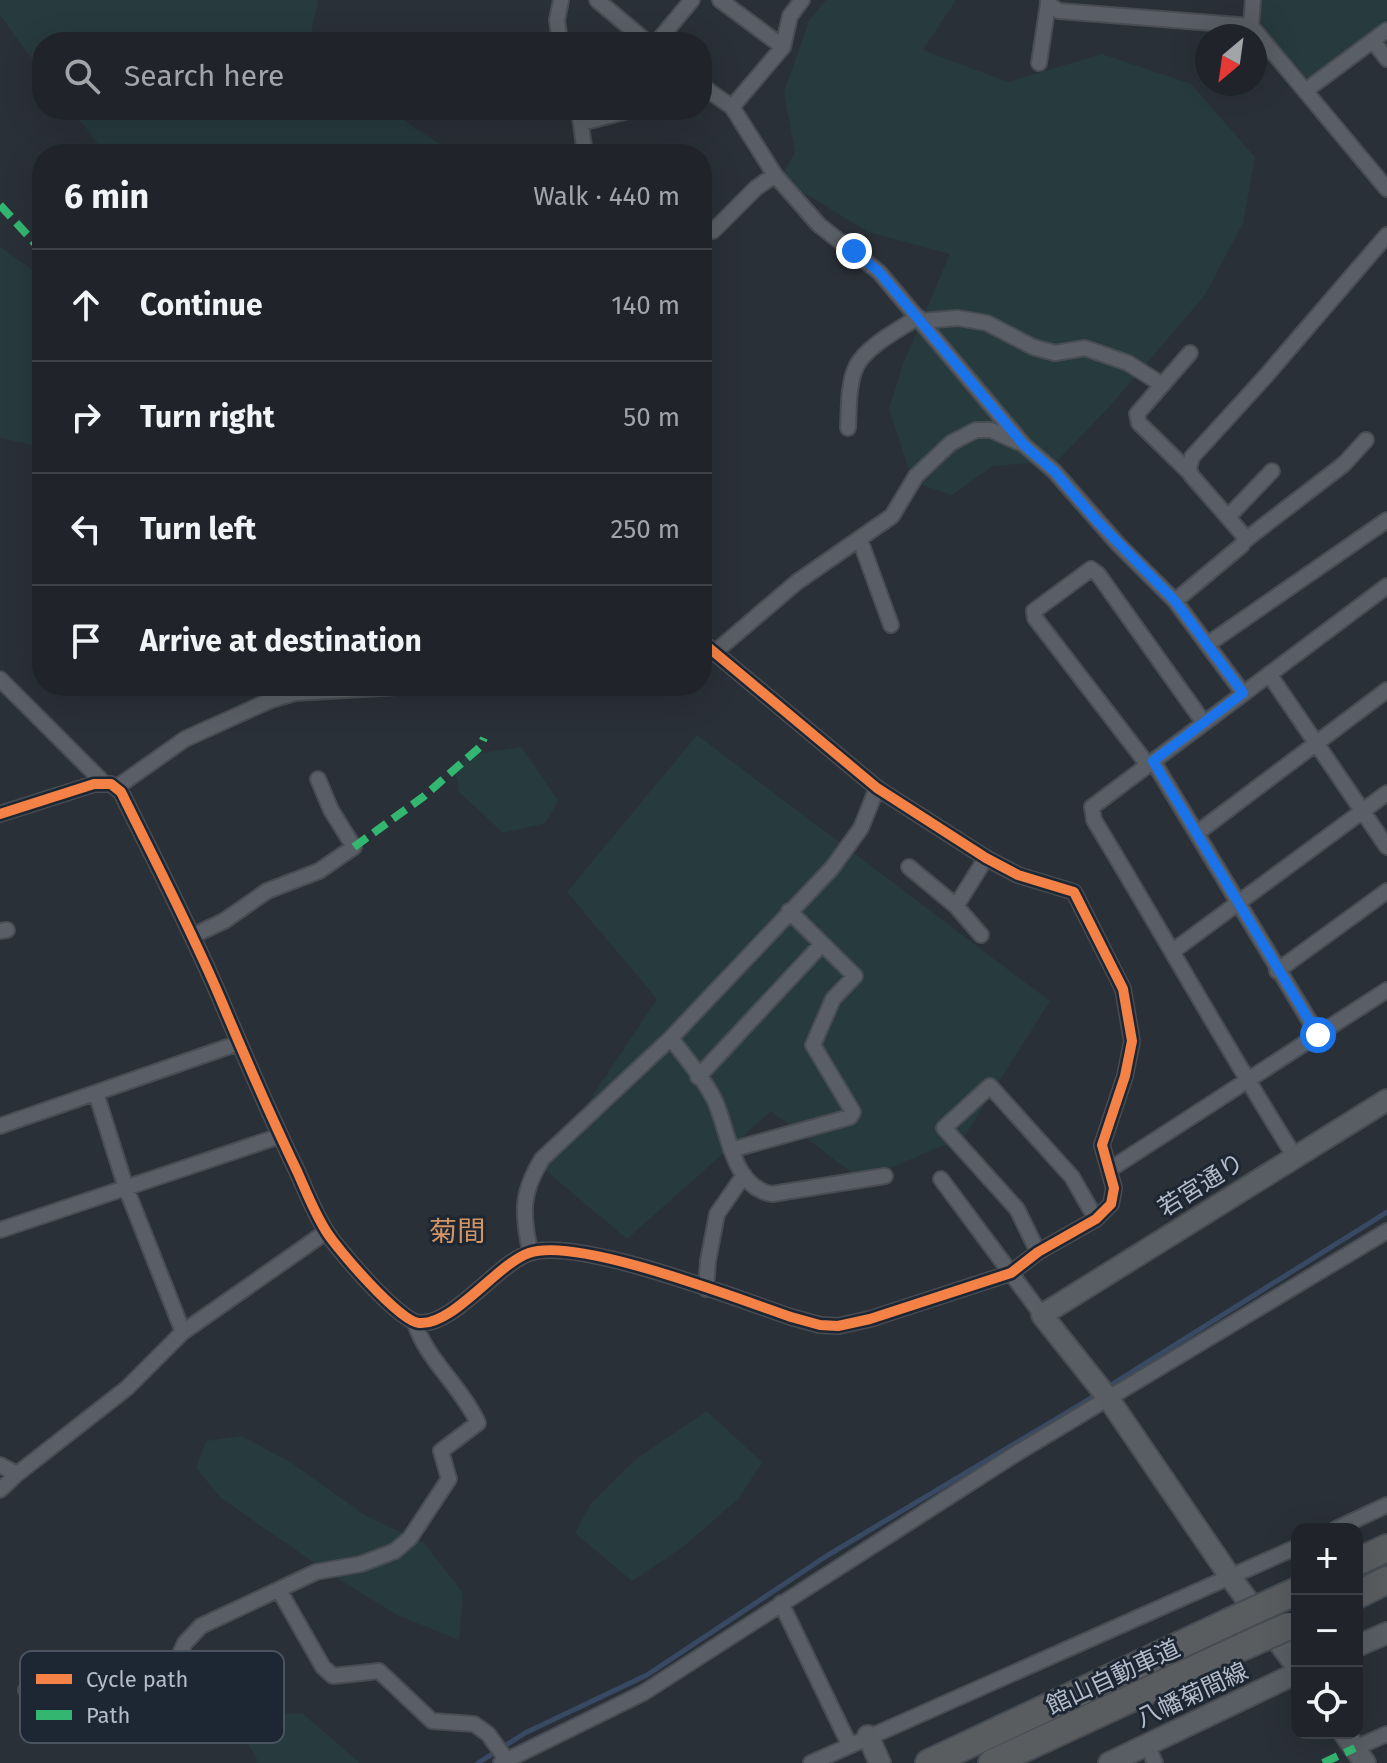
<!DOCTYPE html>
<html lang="en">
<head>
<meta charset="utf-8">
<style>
	:root { --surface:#20242a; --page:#282c32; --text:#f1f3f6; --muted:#a2a4a8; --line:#3d4147 }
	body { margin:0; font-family:"Fira Sans","Noto Sans JP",sans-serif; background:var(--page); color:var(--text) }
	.controls { position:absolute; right:24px; bottom:24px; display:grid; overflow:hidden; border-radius:16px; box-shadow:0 8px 32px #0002 }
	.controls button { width:72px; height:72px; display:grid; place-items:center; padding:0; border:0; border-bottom:2px solid var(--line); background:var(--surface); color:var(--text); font:40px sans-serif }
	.compass { position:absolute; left:1195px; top:24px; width:72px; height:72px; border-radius:50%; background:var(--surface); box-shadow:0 8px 32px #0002; rotate:209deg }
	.stop { position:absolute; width:24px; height:24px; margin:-18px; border:6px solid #1a73e8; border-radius:50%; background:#fff }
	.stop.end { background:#1a73e8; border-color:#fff; box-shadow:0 2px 8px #0008 }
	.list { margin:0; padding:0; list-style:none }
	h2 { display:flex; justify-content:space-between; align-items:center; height:104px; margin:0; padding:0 32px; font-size:34px }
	h2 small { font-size:26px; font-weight:400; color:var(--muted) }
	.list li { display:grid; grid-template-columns:52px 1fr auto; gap:24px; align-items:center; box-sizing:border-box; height:112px; padding:0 32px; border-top:2px solid var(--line) }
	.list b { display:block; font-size:30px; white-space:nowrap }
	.list em { font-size:26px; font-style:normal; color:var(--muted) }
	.icon { flex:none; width:44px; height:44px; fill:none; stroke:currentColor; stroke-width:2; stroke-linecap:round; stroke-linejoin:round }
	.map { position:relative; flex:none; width:1387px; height:1763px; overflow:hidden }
	.search { position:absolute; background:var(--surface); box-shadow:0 8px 32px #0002; left:32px; top:32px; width:680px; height:88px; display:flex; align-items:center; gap:20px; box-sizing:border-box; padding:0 28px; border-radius:32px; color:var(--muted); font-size:30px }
	.panel { position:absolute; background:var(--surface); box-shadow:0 8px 32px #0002; left:32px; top:144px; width:680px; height:552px; border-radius:32px }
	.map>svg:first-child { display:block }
	.green { fill:#273a3e }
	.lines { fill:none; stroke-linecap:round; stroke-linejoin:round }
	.stream { stroke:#384963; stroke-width:5 }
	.street-casing { stroke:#484c53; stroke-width:18 }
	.secondary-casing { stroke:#484c53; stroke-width:24 }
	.highway-casing { stroke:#474c53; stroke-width:30 }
	.street { stroke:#5a5e66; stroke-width:14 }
	.secondary { stroke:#595d64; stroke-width:20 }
	.highway { stroke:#5a5d60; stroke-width:26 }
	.highway-bridge-casing { stroke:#474c53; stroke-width:30; stroke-linecap:butt }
	.highway-bridge { stroke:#5a5d60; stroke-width:26 }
	.quiet { stroke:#33b770; stroke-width:8; stroke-dasharray:16 8; stroke-linecap:butt }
	.cycleway-casing { stroke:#1d2633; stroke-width:15 }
	.cycleway { stroke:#f48246; stroke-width:10 }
	.route { stroke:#1a73e8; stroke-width:10 }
	.labels { text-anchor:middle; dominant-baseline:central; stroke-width:6; stroke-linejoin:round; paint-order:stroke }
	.street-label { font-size:24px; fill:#b4bcc9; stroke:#1d2633 }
	.quarter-label { font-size:28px; fill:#d59563; stroke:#1d2633 }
	.key { fill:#1d2633; stroke:#4a5360; stroke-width:2 }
	.key-label { font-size:22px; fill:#b4bcc9 }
</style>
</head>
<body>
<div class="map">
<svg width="1387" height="1763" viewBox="0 0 1387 1763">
	<rect width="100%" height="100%" fill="#2a3038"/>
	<!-- green -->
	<path class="green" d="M 0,0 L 316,0 L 318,1 L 309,42 L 42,42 L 42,73 L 0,15 Z
		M 826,0 L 956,0 L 923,50 L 1008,82 L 1102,54 L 1191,84 L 1255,157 L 1243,223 L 1205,295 L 1110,406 L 1057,461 L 992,466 L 952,495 L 913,482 L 889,409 L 903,364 L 950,254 L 868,232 L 780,178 L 795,153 L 784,92 L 809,21 Z
		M 1259,0 L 1387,0 L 1387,22 L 1311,77 L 1302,77 L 1259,25 Z
		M 72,110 L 316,110 L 393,113 L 454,154 L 106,154 Z
		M 0,247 L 42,277 L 42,447 L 0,438 Z
		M 248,686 L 291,686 L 271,712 Z
		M 697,735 L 1050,1001 L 964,1137 L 861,1180 L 771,1111 L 627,1239 L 544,1169 L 657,999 L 567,892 Z
		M 521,747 L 558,800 L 546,823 L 503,833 L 459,792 L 455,769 L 467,755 Z
		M 707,1411 L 762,1462 L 739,1498 L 683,1547 L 632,1581 L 575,1533 L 590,1505 L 636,1459 Z
		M 242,1436 L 293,1464 L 368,1517 L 424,1543 L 463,1593 L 459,1640 L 397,1615 L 332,1575 L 221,1498 L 196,1468 L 206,1441 Z
		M 225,1705 L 257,1714 L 303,1714 L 360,1763 L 255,1763 L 258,1761 Z"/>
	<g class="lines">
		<!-- stream -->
		<path class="stream" d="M 1106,1388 L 1387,1212
			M 478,1763 L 525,1733 L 647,1675 L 828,1555 L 1098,1394"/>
		<!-- street casing -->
		<g class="street-casing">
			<path id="street" d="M 597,0 L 647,42
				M 720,0 L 783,47 L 732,107
				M 1048,0 L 1048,4 L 1059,11 L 1251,26
				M 1253,0 L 1251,26 L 1387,189
				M 1373,41 L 1387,59
				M 560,42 L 557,20 L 561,0
				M 657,42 L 692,0
				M 783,47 L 790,16 L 802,0
				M 1039,63 L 1048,4
				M 702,86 L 732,107 L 775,175 L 819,225 L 879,272 L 1024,445 L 1054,471 L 1118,544 L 1175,601 L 1243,693
				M 1305,91 L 1387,30
				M 579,110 L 585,154
				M 582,123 L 631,110
				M 713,231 L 756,188 L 775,175
				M 921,321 L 958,318 L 987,323 L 1033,347 L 1055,353 L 1085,348 L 1128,363 L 1161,384
				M 1190,353 L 1137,414 L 1139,423 L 1191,474
				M 848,428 C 849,408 848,382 857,365 C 869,344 899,330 918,317
				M 1228,517 L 1272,471
				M 860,540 L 891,625
				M 1244,541 L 1344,464 L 1366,440
				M 1175,601 L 1242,545 L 1245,537 L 1191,475 L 1189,468 L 1192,457 L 1265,377 L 1387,235
				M 1208,644 L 1387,520
				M 715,652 L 797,582 L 892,516 L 916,476 L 951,443 L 976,430 L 991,430 L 1018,442
				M 1269,674 L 1387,847
				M 0,679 L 103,782
				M 1153,761 L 1318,1035
				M 1148,765 L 1035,618 L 1034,611 L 1091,569 L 1098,574 L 1204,723
				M 117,787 L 185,739 L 271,700 L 295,693 L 414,686
				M 0,814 L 94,784 L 111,784 L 121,792 C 155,861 191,929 221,1000 C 245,1057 270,1115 297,1171 C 306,1191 314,1212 326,1231 C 337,1249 400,1322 419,1323 C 453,1326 497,1264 529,1253 C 577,1236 738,1299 791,1317 L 820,1325 L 838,1326 L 870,1319 L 1011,1273 L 1038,1252 L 1096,1219 L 1111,1204 L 1114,1188 L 1102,1145 L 1125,1076 L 1132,1041 L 1123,989 L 1074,892 L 1018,875 L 986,858 L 877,788 L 702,642
				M 1197,833 L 1387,690
				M 909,867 L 956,906 L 981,935
				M 956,906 L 986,858
				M 0,931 L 7,930
				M 192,936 L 224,921 L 267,891 L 319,871 L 354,847 L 331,810 L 318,779
				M 1173,951 L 1387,793
				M 1277,971 L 1387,891
				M 671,1038 C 685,1058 705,1079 715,1101 C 729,1132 732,1187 772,1194 L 885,1176
				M 698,1077 L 822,944
				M 96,1093 L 126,1188 L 183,1332
				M 0,1126 L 239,1043
				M 731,1150 L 850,1117 L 853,1112 L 813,1045 L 833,999 L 855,976 L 789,911
				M 1295,1157 C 1225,1046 1162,932 1094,820 L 1092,807 L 1387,586
				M 1109,1170 L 1387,990
				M 941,1179 L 1042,1315
				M 0,1230 L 280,1136
				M 530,1252 C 523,1212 520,1195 542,1159 L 671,1038 L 832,868 L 861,828 L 877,788
				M 1038,1252 L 1017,1209 L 944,1128 L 990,1086 L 1072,1177 L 1096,1219
				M 706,1289 L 708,1261 L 717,1214 L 744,1175
				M 0,1465 L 17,1474
				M 0,1490 L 17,1474 L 127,1388 L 183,1332 L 326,1232
				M 1336,1529 L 1387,1505
				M 279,1590 L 323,1667 L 333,1676 L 379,1671 L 432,1721 L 474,1724 L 488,1734 L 506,1759
				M 781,1603 L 849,1744
				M 26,1690 L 46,1707 L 93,1725 L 148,1712 L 156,1706 L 185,1643 L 201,1626 L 316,1572 L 361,1564 L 395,1551 L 410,1538 L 449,1479 L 441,1451 L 478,1423 C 461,1386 426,1359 415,1323
				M 1147,1745 L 1155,1763
				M 1355,1748 L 1387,1734
				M 501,1763 L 643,1693 L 1017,1453 L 1387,1231
				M 811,1763 L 1297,1547"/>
		</g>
		<!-- secondary casing -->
		<g class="secondary-casing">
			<path id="secondary" d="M 1357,1646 L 1387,1633
				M 1297,1667 L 1231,1578 L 1108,1398 L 1042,1315 L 1387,1100
				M 1344,1733 L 1365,1763
				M 868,1736 L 880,1763
				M 1109,1763 L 1297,1673"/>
		</g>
		<!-- highway casing -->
		<g class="highway-casing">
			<path id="highway" d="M 1357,1562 L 1387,1548
				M 1357,1595 L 1387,1580
				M 1273,1602 L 1297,1591
				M 929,1763 L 1227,1623
				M 992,1763 L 1244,1646"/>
		</g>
		<!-- street -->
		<use href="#street" class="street"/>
		<!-- secondary -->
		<use href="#secondary" class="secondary"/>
		<!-- highway -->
		<use href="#highway" class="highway"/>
		<!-- highway-bridge casing -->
		<g class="highway-bridge-casing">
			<path id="highway-bridge" d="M 1227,1623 L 1273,1602
				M 1244,1646 L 1289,1626"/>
		</g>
		<!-- highway-bridge -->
		<use href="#highway-bridge" class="highway-bridge"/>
		<!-- quiet -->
		<path class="quiet" d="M 0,205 L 42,251
			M 354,847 L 423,797 L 480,747 L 484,738
			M 1323,1763 L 1355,1748"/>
		<!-- cycleway casing -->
		<g class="cycleway-casing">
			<path id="cycleway" d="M 0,814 L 94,784 L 111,784 L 121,792 C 155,861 191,929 221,1000 C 245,1057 270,1115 297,1171 C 306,1191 314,1212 326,1231 C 337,1249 400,1322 419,1323 C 453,1326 497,1264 529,1253 C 577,1236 738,1299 791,1317 L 820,1325 L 838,1326 L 870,1319 L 1011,1273 L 1038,1252 L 1096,1219 L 1111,1204 L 1114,1188 L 1102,1145 L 1125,1076 L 1132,1041 L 1123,989 L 1074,892 L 1018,875 L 986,858 L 877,788 L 702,642"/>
		</g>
		<!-- cycleway -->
		<use href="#cycleway" class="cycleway"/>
	</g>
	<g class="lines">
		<!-- route -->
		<path class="route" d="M 854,251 L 879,272 L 1024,445 L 1054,471 L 1096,520 L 1175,601 L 1243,693 L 1153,761 L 1318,1035"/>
	</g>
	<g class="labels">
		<!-- street labels -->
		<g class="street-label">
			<text transform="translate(1201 1185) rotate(-32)">若宮通り</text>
			<text transform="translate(1113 1677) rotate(-25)">館山自動車道</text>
			<text transform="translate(1192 1695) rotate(-25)">八幡菊間線</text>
		</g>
		<!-- quarter labels -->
		<g class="quarter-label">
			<text x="457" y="1231">菊間</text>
		</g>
	</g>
	<!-- legend -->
	<rect x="20" y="1651" width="264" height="92" rx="12" class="key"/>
	<rect x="36" y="1674" width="36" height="10" fill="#f48246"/>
	<rect x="36" y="1710" width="36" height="10" fill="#33b770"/>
	<g class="key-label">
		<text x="86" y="1687">Cycle path</text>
		<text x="86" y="1723">Path</text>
	</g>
</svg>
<div class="controls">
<button>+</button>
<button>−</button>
<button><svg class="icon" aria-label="locate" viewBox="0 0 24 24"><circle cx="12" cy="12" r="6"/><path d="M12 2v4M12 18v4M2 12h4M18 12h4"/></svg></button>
</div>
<svg class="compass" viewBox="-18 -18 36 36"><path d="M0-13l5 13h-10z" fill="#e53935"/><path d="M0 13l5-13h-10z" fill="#a2a4a8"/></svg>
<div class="stop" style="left:1318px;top:1035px"></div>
<div class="stop end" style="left:854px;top:251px"></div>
<div class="search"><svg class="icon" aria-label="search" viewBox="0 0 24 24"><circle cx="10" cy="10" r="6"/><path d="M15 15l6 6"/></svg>Search here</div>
<section class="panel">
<h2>6 min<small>Walk · 440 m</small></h2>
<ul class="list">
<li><svg class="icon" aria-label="ahead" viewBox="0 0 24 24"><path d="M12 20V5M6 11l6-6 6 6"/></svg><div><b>Continue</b></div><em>140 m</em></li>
<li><svg class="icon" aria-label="right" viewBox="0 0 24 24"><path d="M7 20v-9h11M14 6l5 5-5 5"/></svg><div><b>Turn right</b></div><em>50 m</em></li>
<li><svg class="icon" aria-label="left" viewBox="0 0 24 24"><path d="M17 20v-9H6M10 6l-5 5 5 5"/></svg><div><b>Turn left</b></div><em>250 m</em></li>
<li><svg class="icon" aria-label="arrive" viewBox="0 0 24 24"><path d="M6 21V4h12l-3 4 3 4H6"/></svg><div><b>Arrive at destination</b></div></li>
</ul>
</section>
</div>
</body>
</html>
